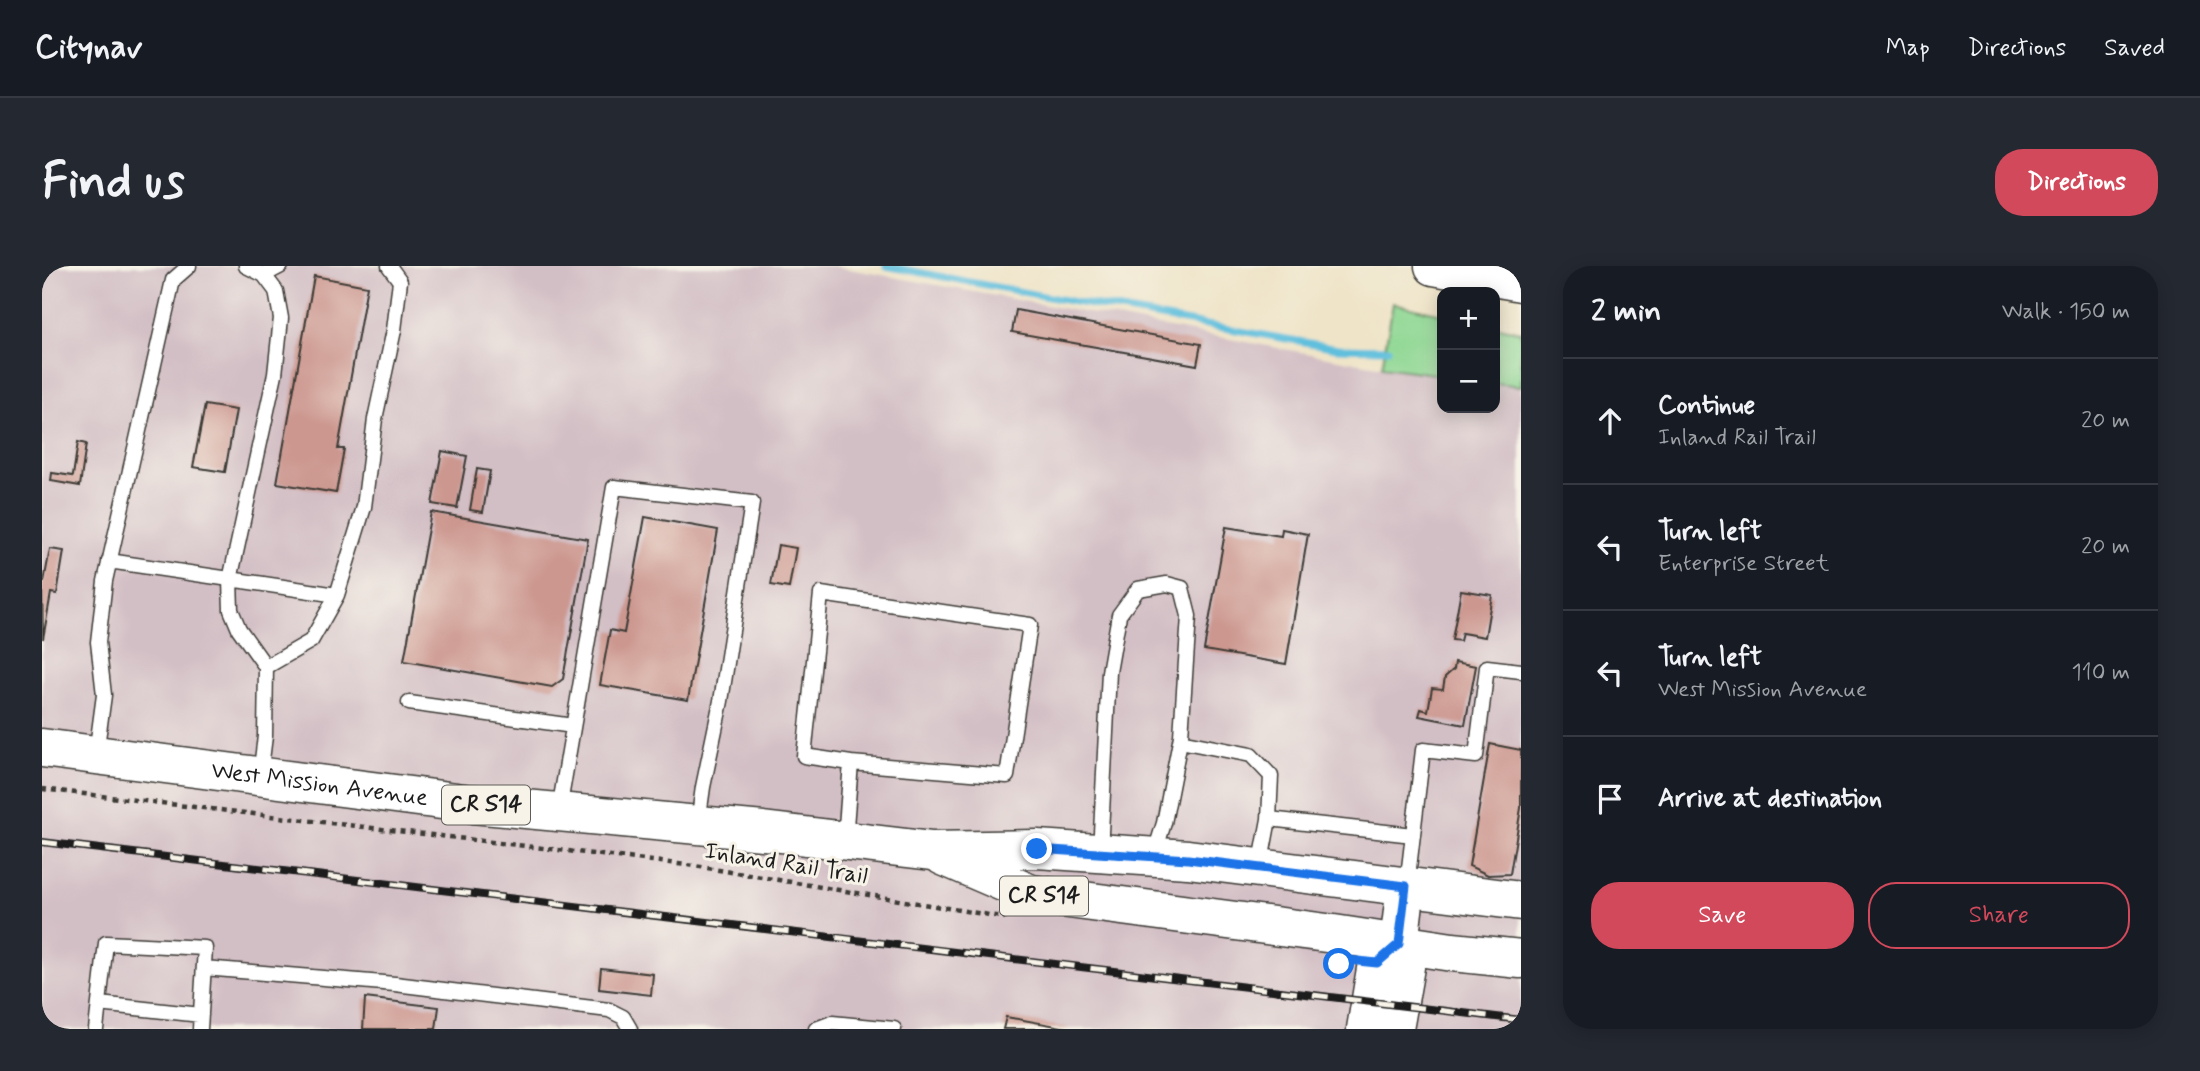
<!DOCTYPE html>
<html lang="en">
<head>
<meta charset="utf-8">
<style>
	:root { --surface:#171b24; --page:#242831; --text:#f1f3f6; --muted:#9ea1a6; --line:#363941; --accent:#d1495b }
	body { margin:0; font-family:Mynerve,sans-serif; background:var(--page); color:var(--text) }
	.controls { position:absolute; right:21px; top:21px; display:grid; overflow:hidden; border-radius:14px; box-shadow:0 4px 18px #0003 }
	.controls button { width:63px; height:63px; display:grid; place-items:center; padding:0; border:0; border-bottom:2px solid var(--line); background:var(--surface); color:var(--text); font:35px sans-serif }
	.stop { position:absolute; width:21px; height:21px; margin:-16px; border:5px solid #1a73e8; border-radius:50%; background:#fff }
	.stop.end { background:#1a73e8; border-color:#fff; box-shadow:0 2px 7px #0008 }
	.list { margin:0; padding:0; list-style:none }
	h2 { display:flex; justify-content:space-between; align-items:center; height:91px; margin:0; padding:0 28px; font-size:30px }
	h2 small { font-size:23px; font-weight:400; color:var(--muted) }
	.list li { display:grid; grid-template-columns:46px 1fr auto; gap:21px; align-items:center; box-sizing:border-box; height:126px; padding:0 28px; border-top:2px solid var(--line) }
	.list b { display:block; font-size:26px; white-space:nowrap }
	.list p { margin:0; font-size:23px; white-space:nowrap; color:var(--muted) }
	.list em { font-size:23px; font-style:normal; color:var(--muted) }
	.actions { display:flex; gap:14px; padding:21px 28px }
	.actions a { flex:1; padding:16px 0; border:2px solid var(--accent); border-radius:28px; text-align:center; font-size:24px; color:var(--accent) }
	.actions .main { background:var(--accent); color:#fff }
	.icon { flex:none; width:38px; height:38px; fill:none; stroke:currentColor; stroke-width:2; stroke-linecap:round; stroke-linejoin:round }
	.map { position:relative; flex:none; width:1479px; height:763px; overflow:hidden; border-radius:28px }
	header { display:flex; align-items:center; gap:42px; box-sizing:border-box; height:98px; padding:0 35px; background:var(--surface); border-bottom:2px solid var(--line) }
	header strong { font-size:33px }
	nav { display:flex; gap:38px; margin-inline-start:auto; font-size:24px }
	.intro { display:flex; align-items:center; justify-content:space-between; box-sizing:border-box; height:168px; padding:0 42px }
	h1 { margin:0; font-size:49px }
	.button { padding:18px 32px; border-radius:28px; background:var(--accent); color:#fff; font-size:24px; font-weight:700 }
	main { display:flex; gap:42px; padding:0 42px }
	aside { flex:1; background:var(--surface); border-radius:28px; box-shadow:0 4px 18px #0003 }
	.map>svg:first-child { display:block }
	.industrial { fill:#d2bec5 }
	.green { fill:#8dd792; stroke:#547a57; stroke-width:2 }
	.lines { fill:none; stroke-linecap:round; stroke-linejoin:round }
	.stream { stroke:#5ebfdd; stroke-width:7 }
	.building { fill:#cc978f }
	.lane-casing { stroke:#3c3a36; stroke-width:17 }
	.secondary-casing { stroke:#3c3a36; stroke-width:41 }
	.primary-casing { stroke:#3c3a36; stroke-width:41 }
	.highway-casing { stroke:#3c3a36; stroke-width:41 }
	.path { stroke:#3c3a36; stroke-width:4.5; stroke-dasharray:5 5; stroke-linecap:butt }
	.lane { stroke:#fff; stroke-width:14 }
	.secondary { stroke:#fff; stroke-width:38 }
	.primary { stroke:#fff; stroke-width:38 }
	.highway { stroke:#fff; stroke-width:38 }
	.rail-casing { stroke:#1c1c1c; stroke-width:8 }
	.rail { stroke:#f7f3e8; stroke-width:5; stroke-dasharray:16; stroke-linecap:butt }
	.route { stroke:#1a73e8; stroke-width:9 }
	.labels { text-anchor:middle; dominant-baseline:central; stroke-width:6; stroke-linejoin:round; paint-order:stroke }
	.shield { fill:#f7f3e8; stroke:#5e5c59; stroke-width:2 }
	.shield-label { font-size:23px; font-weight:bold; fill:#1c1c1c }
	.street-label { font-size:24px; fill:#1c1c1c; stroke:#f7f3e8 }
</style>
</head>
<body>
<header>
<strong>Citynav</strong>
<nav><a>Map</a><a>Directions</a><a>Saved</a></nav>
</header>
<div class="intro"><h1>Find us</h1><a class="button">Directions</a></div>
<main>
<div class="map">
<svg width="1479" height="763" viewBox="0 0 1479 763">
	<rect width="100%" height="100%" fill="#f7f3e8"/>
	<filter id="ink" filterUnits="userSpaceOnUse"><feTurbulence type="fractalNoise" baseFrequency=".0143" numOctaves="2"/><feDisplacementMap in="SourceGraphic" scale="14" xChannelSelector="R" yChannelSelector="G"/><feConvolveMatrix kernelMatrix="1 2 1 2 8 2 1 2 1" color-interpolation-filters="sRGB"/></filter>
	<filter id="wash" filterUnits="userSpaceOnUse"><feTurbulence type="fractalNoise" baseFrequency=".00686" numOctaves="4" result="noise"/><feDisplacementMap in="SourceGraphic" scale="28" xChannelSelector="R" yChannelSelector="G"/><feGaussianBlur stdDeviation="1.57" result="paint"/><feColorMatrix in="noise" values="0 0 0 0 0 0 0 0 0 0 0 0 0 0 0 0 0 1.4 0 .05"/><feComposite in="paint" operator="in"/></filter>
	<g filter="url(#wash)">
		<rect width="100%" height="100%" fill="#efe4c8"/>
		<!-- industrial -->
		<path class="industrial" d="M 0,0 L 791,0 L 1340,101 L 1400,109 L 1400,142 L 1453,142 L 1453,117 L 1479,121 L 1479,763 L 0,763 Z"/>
		<!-- green -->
		<path class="green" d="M 1351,37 L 1400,48 L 1400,109 L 1340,101 Z
			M 1453,60 L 1479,66 L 1479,120 L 1453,117 Z"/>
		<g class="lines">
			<!-- stream -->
			<path class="stream" d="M 844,0 L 1033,36 L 1296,82 L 1346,83"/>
		</g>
		<g id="blocks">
			<!-- building -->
			<path class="building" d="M 272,10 L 325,20 L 296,183 L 302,183 L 294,227 L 235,217 Z
				M 974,44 L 1159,78 L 1155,99 L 970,66 Z
				M 163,139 L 194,144 L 183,206 L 151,201 Z
				M 36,176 L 44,178 L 38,220 L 9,215 L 10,207 L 31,210 Z
				M 400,185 L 425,190 L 415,242 L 390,238 Z
				M 435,203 L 448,205 L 441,246 L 428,244 Z
				M 389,246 L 546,273 L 521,413 L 510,421 L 362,395 Z
				M 603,251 L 676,264 L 646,434 L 558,419 L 568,364 L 582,367 Z
				M 1184,261 L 1239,270 L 1240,263 L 1266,268 L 1244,398 L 1162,384 Z
				M 736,279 L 754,282 L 747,322 L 729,319 Z
				M 8,283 L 22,285 L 15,328 L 9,327 L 1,373 L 0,316 L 2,316 Z
				M 1419,324 L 1450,329 L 1443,371 L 1420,367 L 1418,375 L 1410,374 Z
				M 1413,396 L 1434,400 L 1423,459 L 1377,450 L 1379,443 L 1386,445 L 1390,422 L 1401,423 L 1403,411 L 1412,403 Z
				M 1448,478 L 1479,484 L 1479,542 L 1468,608 L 1446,609 L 1427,600 Z
				M 559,702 L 611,708 L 609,729 L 557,723 Z
				M 323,732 L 397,741 L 394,763 L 321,763 Z
				M 964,751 L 1026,762 L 1026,763 L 961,763 Z"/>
		</g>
	</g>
	<g filter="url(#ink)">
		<use href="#blocks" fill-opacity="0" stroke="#3c3a36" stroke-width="2"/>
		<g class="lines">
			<!-- lane casing -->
			<g class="lane-casing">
				<path id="lane" d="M 204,0 L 222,9 L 234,25 L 239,52 L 233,108 L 188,314 L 189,344 L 197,363 L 224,401 L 223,470 L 218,510
					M 222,9 L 239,0
					M 67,295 L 295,329
					M 224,401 L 269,375 L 295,329 L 322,241 L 333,153 L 352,64 L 358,15 L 347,0
					M 367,437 L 531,460
					M 1138,475 L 1209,489 L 1229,510 L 1227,553 L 1218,601
					M 54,488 L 62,429 L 56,376 L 63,315 L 131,14 L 147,0
					M 517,544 L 572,221 L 710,237 L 679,435 L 661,521 L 656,557
					M 1227,553 L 1371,569
					M 803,573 L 809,497 L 965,510 L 988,359 L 779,328 L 762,490 L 809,497
					M 1058,587 L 1067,406 L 1077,349 L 1096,323 L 1125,318 L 1140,322 L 1147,350 L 1139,470 L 1122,557 L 1112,589
					M 1365,619 L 1381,484 L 1434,490 L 1445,401 L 1479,405
					M 162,702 L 353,718 L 567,744 L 581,751 L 588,763
					M 57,738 L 159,749
					M 54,763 L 64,677 L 163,682 L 158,763
					M 774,763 L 790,757 L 852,763"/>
			</g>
			<!-- secondary casing -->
			<g class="secondary-casing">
				<path id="secondary" d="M 1324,763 L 1335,697 L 1357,678
					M 1352,763 L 1363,701 L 1357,678 L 1364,620"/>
			</g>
			<!-- primary casing -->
			<g class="primary-casing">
				<g id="primary">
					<path id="s1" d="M 0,482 L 430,538 L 721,565 L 890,585 L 995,583 L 1146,593 L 1479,635"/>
					<path d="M 901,590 L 989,628 L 1292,668 L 1410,686 L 1479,693"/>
				</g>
			</g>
			<!-- highway casing -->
			<g class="highway-casing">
				<path id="highway" d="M 1392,0 L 1479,16"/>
			</g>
			<!-- path -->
			<path class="path" d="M 0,523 L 653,600 L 965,652"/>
			<!-- lane -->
			<use href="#lane" class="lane"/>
			<!-- secondary -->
			<use href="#secondary" class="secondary"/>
			<!-- primary -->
			<use href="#primary" class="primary"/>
			<!-- highway -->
			<use href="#highway" class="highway"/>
			<!-- rail casing -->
			<g class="rail-casing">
				<path id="rail" d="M 0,576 L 1479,754"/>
			</g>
			<!-- rail -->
			<use href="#rail" class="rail"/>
		</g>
	</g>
	<g class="lines" filter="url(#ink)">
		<!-- route -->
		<path class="route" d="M 995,583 L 1146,593 L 1364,620 L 1357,678 L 1335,697 L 1306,694 L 1297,698"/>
	</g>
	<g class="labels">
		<!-- shield labels -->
		<g class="shield">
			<rect x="400" y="519.5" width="88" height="39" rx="5"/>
			<rect x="958" y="610.5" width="88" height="39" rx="5"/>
		</g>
		<g class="shield-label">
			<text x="444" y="539">CR S14</text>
			<text x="1002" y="630">CR S14</text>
		</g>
		<!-- street labels -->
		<g class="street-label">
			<text stroke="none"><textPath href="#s1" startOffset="280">West Mission Avenue</textPath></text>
			<text transform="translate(744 598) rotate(9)">Inland Rail Trail</text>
		</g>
	</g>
</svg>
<div class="controls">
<button>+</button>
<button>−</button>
</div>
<div class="stop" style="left:1297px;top:698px"></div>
<div class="stop end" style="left:995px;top:583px"></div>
</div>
<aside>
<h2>2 min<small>Walk · 150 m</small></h2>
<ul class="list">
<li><svg class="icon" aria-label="ahead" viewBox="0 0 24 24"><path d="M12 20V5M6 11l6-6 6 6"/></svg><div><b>Continue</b><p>Inland Rail Trail</p></div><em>20 m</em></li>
<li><svg class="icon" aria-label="left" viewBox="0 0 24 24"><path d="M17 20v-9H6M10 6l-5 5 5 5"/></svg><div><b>Turn left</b><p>Enterprise Street</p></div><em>20 m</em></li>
<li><svg class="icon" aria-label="left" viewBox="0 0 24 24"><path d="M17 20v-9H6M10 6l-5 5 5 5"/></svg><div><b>Turn left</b><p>West Mission Avenue</p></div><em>110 m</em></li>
<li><svg class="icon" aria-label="arrive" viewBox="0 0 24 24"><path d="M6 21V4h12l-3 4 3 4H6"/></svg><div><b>Arrive at destination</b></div></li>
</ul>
<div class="actions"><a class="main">Save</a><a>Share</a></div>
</aside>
</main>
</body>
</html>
